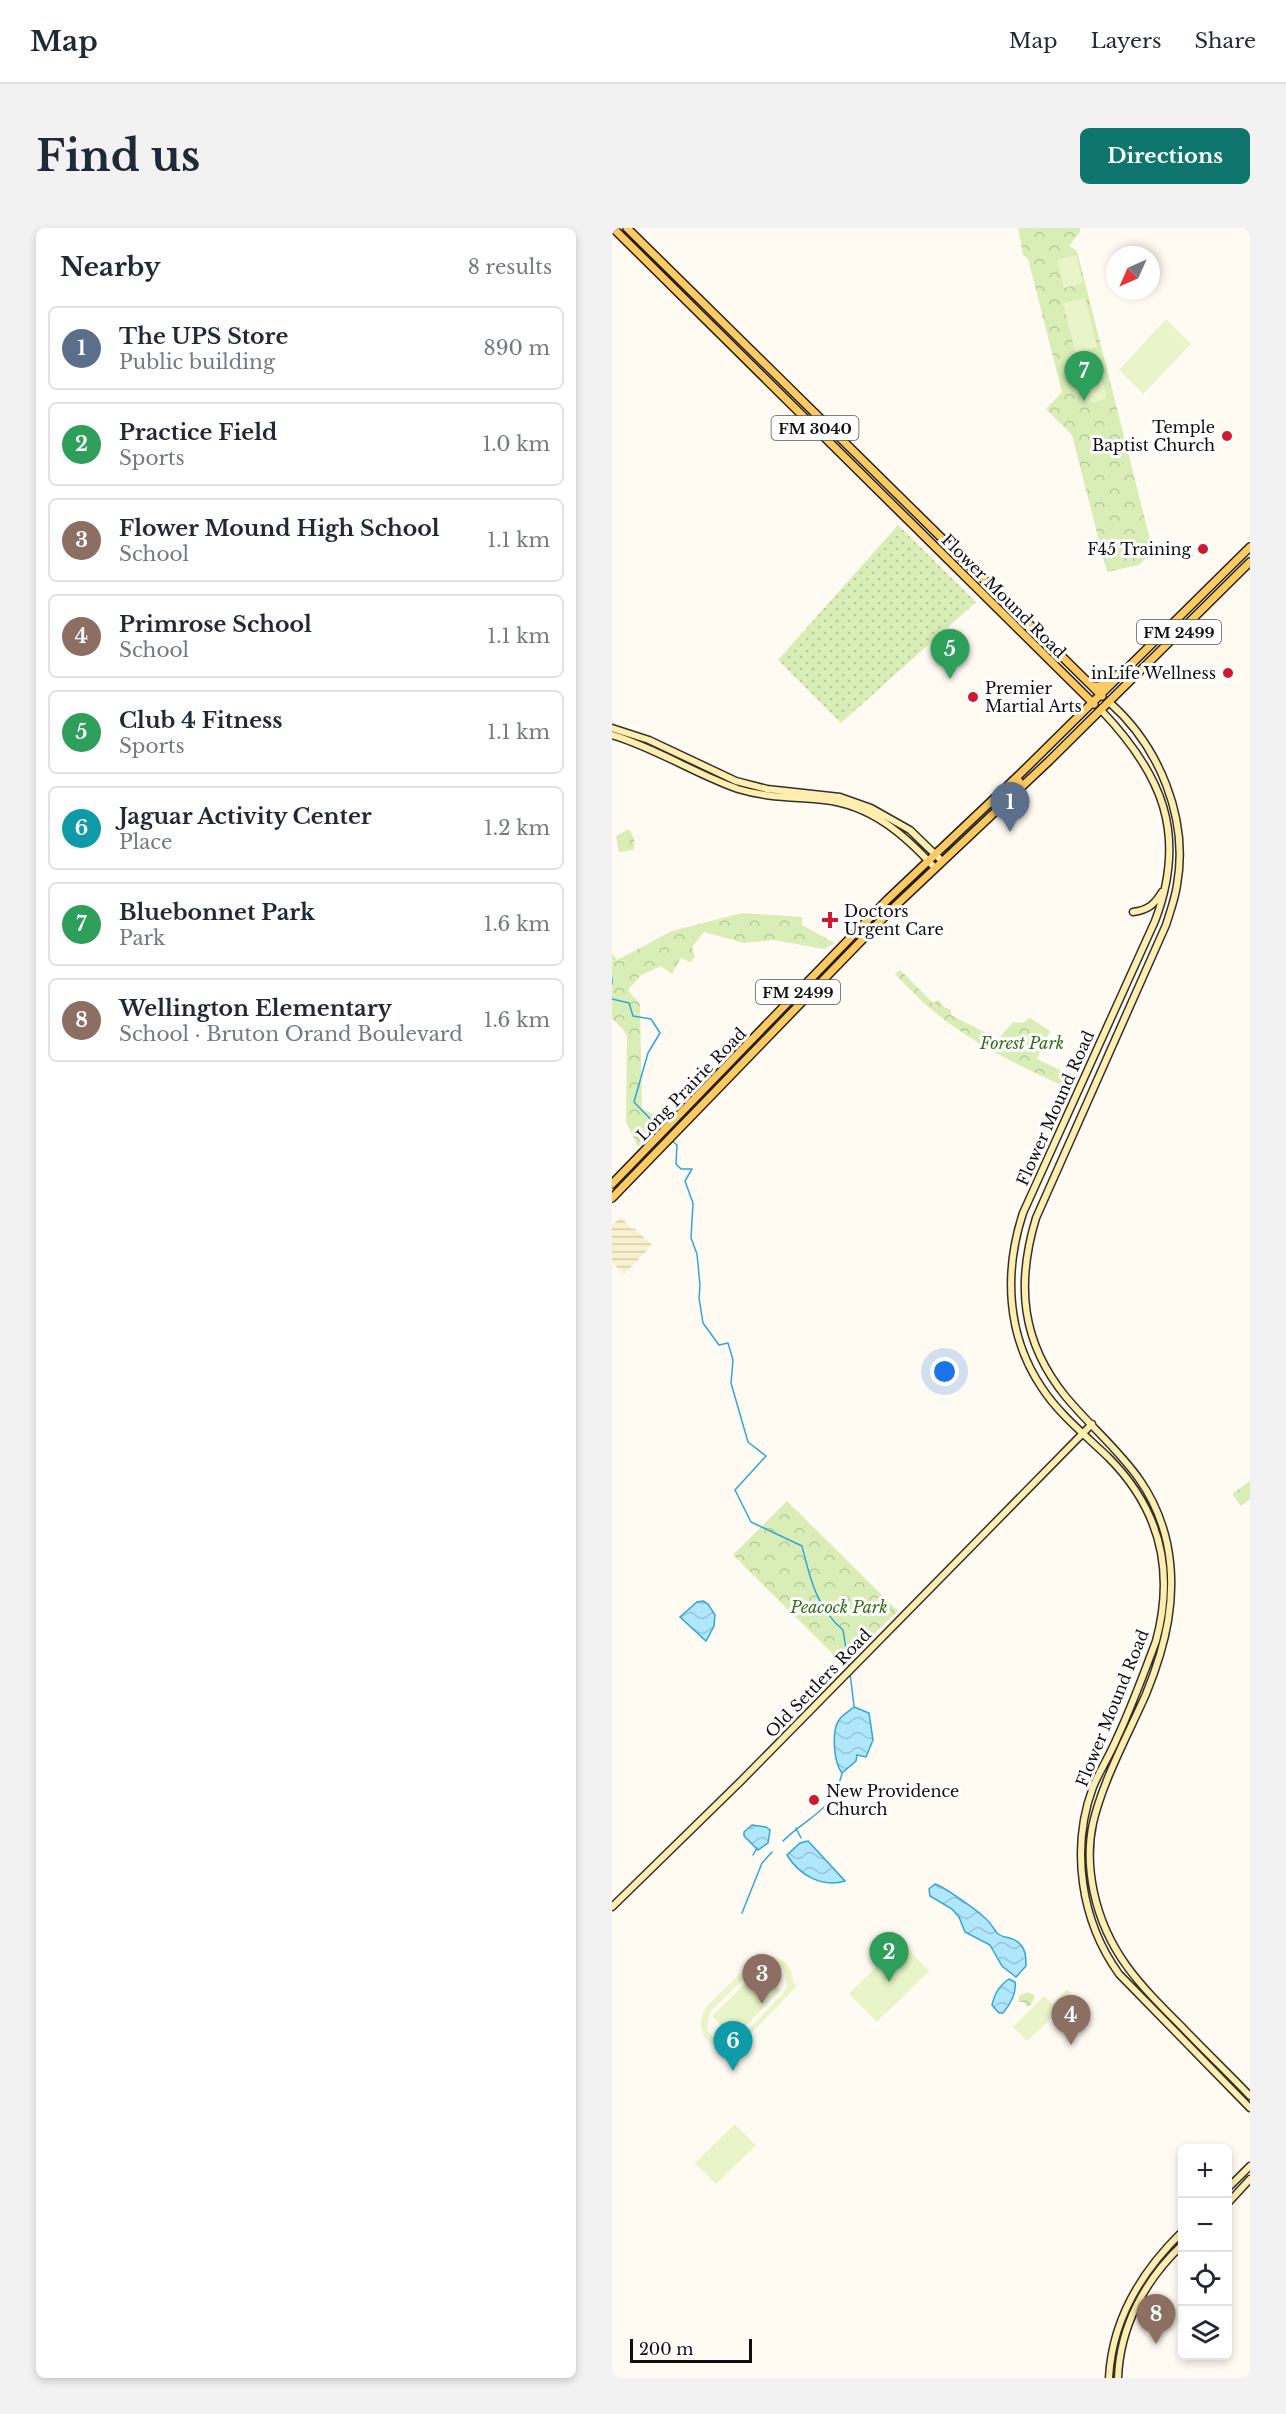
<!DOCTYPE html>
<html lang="en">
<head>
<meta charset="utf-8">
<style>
	:root { --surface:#fff; --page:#f2f2f3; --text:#1f2937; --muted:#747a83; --line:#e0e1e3; --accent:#0f766e }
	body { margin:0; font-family:"Libre Baskerville",serif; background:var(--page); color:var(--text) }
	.controls { position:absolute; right:18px; bottom:18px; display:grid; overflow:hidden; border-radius:9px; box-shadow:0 3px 9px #0003 }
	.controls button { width:54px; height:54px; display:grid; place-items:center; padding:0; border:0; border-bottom:2px solid var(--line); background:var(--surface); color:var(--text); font:30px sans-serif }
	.compass { position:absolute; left:494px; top:18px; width:54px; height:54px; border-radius:50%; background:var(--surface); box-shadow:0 3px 9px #0003; rotate:225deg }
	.scale { position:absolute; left:18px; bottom:15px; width:122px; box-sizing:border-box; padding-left:6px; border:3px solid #0f0f0f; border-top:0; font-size:16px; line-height:21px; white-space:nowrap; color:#0f0f0f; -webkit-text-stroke:4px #fff; paint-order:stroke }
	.you { position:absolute; left:333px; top:1144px; width:21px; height:21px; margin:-15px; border:4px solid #fff; border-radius:50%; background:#1a73e8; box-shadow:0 0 0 9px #1a73e833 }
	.badge { display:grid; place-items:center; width:39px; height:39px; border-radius:50%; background:var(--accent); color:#fff; font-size:20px; font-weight:700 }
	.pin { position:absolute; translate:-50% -50px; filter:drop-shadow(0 2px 3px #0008) }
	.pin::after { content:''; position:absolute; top:32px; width:21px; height:18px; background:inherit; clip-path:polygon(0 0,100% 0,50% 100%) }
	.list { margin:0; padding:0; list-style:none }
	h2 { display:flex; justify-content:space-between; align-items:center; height:78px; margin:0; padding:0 24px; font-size:26px }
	h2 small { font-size:20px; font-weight:400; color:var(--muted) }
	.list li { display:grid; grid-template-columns:39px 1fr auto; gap:18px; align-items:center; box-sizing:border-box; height:84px; margin:0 12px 12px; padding:0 12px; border:2px solid var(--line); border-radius:9px }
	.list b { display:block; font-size:22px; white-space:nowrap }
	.list p { margin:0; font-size:20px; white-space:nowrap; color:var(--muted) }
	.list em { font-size:20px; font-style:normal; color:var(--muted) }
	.icon { flex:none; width:33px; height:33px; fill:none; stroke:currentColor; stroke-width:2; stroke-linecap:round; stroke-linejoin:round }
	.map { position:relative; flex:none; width:638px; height:2150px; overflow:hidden; border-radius:9px }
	header { display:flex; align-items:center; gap:36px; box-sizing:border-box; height:84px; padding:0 30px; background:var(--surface); border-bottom:2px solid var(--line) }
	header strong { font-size:28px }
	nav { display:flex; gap:33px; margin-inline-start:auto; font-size:21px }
	.intro { display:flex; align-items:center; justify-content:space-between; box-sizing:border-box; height:144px; padding:0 36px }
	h1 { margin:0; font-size:42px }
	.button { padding:15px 27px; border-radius:9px; background:var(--accent); color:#fff; font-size:21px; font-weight:700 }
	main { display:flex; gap:36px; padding:0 36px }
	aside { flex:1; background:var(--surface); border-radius:9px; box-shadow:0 3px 9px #0003 }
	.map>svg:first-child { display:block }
	.farmland { fill:url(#farmland-rules) }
	.grass { fill:url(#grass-dots) }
	.park { fill:url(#park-crowns) }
	.pitch { fill:#e9f4c9; fill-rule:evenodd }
	.water { fill:url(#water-waves); stroke:#31a6da; stroke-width:1.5 }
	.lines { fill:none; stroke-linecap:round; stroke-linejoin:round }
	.stream { stroke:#31a6da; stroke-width:1.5 }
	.secondary-casing { stroke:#313131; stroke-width:9 }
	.primary-casing { stroke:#202020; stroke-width:10 }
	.secondary { stroke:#ffeead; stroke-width:6 }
	.primary { stroke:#ffca62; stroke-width:7 }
	.poi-dot { fill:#ce1932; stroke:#fff; stroke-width:2 }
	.labels { text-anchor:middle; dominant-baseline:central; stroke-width:6; stroke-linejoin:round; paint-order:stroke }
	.shield { fill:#fff; stroke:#575757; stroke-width:1.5 }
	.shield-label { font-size:15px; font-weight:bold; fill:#0f0f0f }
	.poi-label { font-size:16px; fill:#0f0f0f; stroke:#fff; text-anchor:end }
	.street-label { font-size:16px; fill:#0f0f0f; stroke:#fff }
	.park-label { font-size:16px; font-style:italic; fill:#326e18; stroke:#fff }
</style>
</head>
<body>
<header>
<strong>Map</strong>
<nav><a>Map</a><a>Layers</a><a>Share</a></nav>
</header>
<div class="intro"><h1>Find us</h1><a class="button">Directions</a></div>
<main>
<aside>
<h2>Nearby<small>8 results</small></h2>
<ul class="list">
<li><span class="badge" style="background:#5c6f8a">1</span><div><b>The UPS Store</b><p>Public building</p></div><em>890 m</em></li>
<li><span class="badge" style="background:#2e9e5b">2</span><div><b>Practice Field</b><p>Sports</p></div><em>1.0 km</em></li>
<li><span class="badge" style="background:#8d6e63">3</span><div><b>Flower Mound High School</b><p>School</p></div><em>1.1 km</em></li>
<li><span class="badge" style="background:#8d6e63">4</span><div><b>Primrose School</b><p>School</p></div><em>1.1 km</em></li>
<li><span class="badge" style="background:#2e9e5b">5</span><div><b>Club 4 Fitness</b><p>Sports</p></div><em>1.1 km</em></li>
<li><span class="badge" style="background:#0f9aa8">6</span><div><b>Jaguar Activity Center</b><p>Place</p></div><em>1.2 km</em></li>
<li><span class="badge" style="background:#2e9e5b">7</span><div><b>Bluebonnet Park</b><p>Park</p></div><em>1.6 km</em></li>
<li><span class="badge" style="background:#8d6e63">8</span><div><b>Wellington Elementary</b><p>School · Bruton Orand Boulevard</p></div><em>1.6 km</em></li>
</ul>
</aside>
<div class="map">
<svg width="638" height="2150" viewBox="0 0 638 2150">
	<defs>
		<pattern id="farmland-rules" width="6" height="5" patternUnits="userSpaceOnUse" patternTransform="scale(1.5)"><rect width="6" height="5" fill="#f8f1ce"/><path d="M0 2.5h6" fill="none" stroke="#d3cdb0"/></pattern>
		<pattern id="grass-dots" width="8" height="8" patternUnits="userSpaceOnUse" patternTransform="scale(1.5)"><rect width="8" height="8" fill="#d8eeb6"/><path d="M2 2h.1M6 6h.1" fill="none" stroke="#b8cb9b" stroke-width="1.8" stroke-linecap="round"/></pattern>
		<pattern id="park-crowns" width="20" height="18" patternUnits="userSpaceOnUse" patternTransform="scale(1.5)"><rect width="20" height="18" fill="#d8eeb6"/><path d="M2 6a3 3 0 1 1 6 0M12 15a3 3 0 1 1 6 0" fill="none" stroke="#b8cb9b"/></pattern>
		<pattern id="water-waves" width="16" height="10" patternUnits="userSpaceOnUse" patternTransform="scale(1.5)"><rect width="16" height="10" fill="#b1e7fc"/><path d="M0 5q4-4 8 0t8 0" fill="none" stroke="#97c5d7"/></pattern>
	</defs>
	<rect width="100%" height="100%" fill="#fffbf2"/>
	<!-- farmland -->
	<path class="farmland" d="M 9,989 L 20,1001 L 22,1000 L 40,1017 L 12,1046 L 0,1034 L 0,997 Z"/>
	<!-- grass -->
	<path class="grass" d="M 286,297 L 364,374 L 229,495 L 166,432 Z"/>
	<!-- park -->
	<path class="park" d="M 406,0 L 468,0 L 468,4 L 457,18 L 465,23 L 541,323 L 527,337 L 495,344 L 460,207 L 434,181 L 450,164 L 416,31 L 411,27 Z
		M 15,602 L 18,602 C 21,610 25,614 21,622 L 7,624 L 4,608 Z
		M 130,685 L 190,689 L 190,697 L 223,715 L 212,721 L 162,712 L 132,715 L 92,704 L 80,719 L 83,729 L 78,734 L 69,730 L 60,746 L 49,738 L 29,747 L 16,762 L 28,776 L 30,881 L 52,891 L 26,919 L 14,894 L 15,808 L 10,800 L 0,791 L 0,725 L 5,732 L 60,703 Z
		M 288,742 L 321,775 L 327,772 L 332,779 L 339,782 L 339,787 L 386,811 L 401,794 L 410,795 L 418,790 L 438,803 L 425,831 L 465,850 L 461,862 C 412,841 361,816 320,782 C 307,771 295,758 283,746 Z
		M 638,1253 L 638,1271 L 629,1278 L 620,1266 Z
		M 175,1273 L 286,1383 L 231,1436 L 121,1327 Z
		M 416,1764 L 423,1768 L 419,1777 L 415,1779 L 412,1774 L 406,1774 L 407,1768 Z"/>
	<!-- pitch -->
	<path class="pitch" d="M 464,27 L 471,55 L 452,60 L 445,32 Z
		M 473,70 L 485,119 L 463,124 L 451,75 Z
		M 554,91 L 579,116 L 531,166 L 507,142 Z
		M 485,132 L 495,170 L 475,176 L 465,137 Z
		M 289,1714 L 317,1743 L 265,1794 L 237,1766 Z
		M 151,1728 C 168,1727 181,1737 181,1754 L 185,1758 L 118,1827 L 113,1823 L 115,1821 C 92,1820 82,1798 94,1779 L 139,1735 ZM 154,1734 L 161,1735 L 172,1742 L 175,1758 L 171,1766 C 161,1775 129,1812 118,1815 C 107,1817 100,1810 95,1801 L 98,1784 L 143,1739 Z
		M 148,1741 L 169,1762 L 121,1810 L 100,1788 Z
		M 455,1761 L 463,1768 L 415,1813 L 401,1799 L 432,1768 L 440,1776 Z
		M 123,1896 L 144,1917 L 104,1956 L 83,1935 Z"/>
	<!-- water -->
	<path class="water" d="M 91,1373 L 96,1376 L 103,1387 L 102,1398 L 94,1413 L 68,1389 L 85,1374 Z
		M 242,1479 L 257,1485 L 261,1512 L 254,1529 L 245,1527 L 244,1533 L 230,1545 C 222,1535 219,1504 227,1492 C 230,1487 237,1483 242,1479 Z
		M 140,1597 L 154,1599 L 158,1602 L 156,1615 L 146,1622 L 132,1608 L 132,1604 Z
		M 196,1613 L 233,1653 C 210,1660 187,1647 175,1627 L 188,1615 Z
		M 323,1656 C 331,1658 366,1683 373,1690 C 378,1694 381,1700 385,1705 C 393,1712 400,1707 408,1716 C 414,1722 414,1730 414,1738 L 404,1749 L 390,1738 L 378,1717 L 353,1704 L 347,1689 L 340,1681 L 318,1668 L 317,1661 Z
		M 397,1751 L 403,1754 C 405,1764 398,1777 391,1785 L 387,1785 L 380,1777 C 383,1764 388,1757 397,1751 Z"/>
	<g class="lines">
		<!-- stream -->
		<path class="stream" d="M 0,750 L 0,756
			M 0,771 L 17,775 L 21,788 L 39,791 L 48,805 L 36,825 L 22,874 L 49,902
			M 59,912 L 65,917 L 64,936 L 69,941 L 80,941 L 73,953 L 81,975 L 79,1010 L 85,1026 L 88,1057 L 87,1070 L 91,1095 L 107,1117 L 116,1115 L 121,1132 L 119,1155 L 136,1214 L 154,1228 L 123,1262 L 139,1294 L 190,1318 C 198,1351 205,1380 231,1402 L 237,1440
			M 238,1445 L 242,1478
			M 184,1600 L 189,1610
			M 171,1613 C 195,1589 222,1583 230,1545
			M 141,1627 L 145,1620
			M 130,1685 L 150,1635 L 160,1624"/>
		<!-- secondary casing -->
		<g class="secondary-casing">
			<path id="secondary" d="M 497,474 C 547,518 577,590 565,657 C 563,671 558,684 554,697 L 424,990 C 404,1056 409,1114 454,1169 C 496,1219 540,1246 555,1315 C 566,1368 554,1417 534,1466 C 516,1507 491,1552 481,1595 C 476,1618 477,1642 482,1665 C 495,1725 529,1758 571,1800 C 593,1823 616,1845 638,1868
				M 489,482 C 550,546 576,606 543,693 L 411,985 C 392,1043 394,1107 430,1160 C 447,1186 473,1207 496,1229 C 548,1281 563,1343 544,1413 C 532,1445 520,1478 505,1510 C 498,1527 488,1542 481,1559 C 458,1621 469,1693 507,1746 L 638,1880
				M 0,500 L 37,512 L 124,553 L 155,561 L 228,569 L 259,580 L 298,602 L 330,633
				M 0,507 C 44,520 83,546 126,561 C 155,570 183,569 212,572 C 259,577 293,607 323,640
				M 521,684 C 536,682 542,677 550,664
				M 0,1679 L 130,1552 L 480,1196
				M 616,1960 L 638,1938
				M 616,1975 L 638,1951
				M 497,2150 C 500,2091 529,2044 570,2004
				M 506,2150 C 508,2098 533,2052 570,2017"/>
		</g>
		<!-- primary casing -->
		<g class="primary-casing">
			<path id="primary" d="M 1,0 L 482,476
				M 15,0 L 490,468
				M 480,458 L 488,458 L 504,447
				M 393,575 L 394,567 L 407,553
				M 0,956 L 275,672 L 408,546 L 638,319
				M 0,970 L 279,682 L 437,533 L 638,334"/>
		</g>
		<!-- secondary -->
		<use href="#secondary" class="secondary"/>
		<!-- primary -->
		<use href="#primary" class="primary"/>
	</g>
	<!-- markers -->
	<g class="poi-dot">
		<circle cx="615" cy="208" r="6"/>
		<circle cx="591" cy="321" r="6"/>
		<circle cx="616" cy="445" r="6"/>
		<circle cx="361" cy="469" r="6"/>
		<path d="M215 683h6v6h6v6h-6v6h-6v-6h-6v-6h6z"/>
		<circle cx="202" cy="1572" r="6"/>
	</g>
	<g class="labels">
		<!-- shield labels -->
		<g class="shield">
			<rect x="159.5" y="188" width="87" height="24" rx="4.5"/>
			<rect x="525" y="392" width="84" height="24" rx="4.5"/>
			<rect x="144" y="752" width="84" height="24" rx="4.5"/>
		</g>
		<g class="shield-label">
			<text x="203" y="200">FM 3040</text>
			<text x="567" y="404">FM 2499</text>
			<text x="186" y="764">FM 2499</text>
		</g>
		<!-- poi labels -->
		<g class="poi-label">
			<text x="603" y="199">Temple<tspan x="603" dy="18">Baptist Church</tspan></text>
			<text x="579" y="321">F45 Training</text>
			<text x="604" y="445">inLife Wellness</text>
			<text x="373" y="460" text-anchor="start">Premier<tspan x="373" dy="18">Martial Arts</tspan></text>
			<text x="232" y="683" text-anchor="start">Doctors<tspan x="232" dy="18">Urgent Care</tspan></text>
			<text x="214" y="1563" text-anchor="start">New Providence<tspan x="214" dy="18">Church</tspan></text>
		</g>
		<!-- street labels -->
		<g class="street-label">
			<text transform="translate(392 368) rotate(45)">Flower Mound Road</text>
			<text transform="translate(79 856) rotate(-46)">Long Prairie Road</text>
			<text transform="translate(443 880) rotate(-66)">Flower Mound Road</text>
			<text transform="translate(206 1455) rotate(-46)">Old Settlers Road</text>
			<text transform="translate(500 1480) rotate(-68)">Flower Mound Road</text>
		</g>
		<!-- park labels -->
		<g class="park-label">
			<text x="410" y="815">Forest Park</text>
			<text x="227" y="1379">Peacock Park</text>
		</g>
	</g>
</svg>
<div class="controls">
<button>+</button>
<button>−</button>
<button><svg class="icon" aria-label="locate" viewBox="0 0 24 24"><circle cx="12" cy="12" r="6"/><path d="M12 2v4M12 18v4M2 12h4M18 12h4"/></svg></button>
<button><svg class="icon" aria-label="layers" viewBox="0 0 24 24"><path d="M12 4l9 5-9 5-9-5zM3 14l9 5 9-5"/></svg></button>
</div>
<svg class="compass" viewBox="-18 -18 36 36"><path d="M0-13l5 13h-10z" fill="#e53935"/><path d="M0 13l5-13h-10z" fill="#747a83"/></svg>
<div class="scale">200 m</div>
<div class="you"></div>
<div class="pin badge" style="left:398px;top:604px;background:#5c6f8a">1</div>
<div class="pin badge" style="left:277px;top:1754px;background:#2e9e5b">2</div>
<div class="pin badge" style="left:150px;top:1776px;background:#8d6e63">3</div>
<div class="pin badge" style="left:459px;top:1817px;background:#8d6e63">4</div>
<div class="pin badge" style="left:338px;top:451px;background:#2e9e5b">5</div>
<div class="pin badge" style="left:121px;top:1843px;background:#0f9aa8">6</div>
<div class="pin badge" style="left:472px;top:173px;background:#2e9e5b">7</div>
<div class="pin badge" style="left:544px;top:2116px;background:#8d6e63">8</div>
</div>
</main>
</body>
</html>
